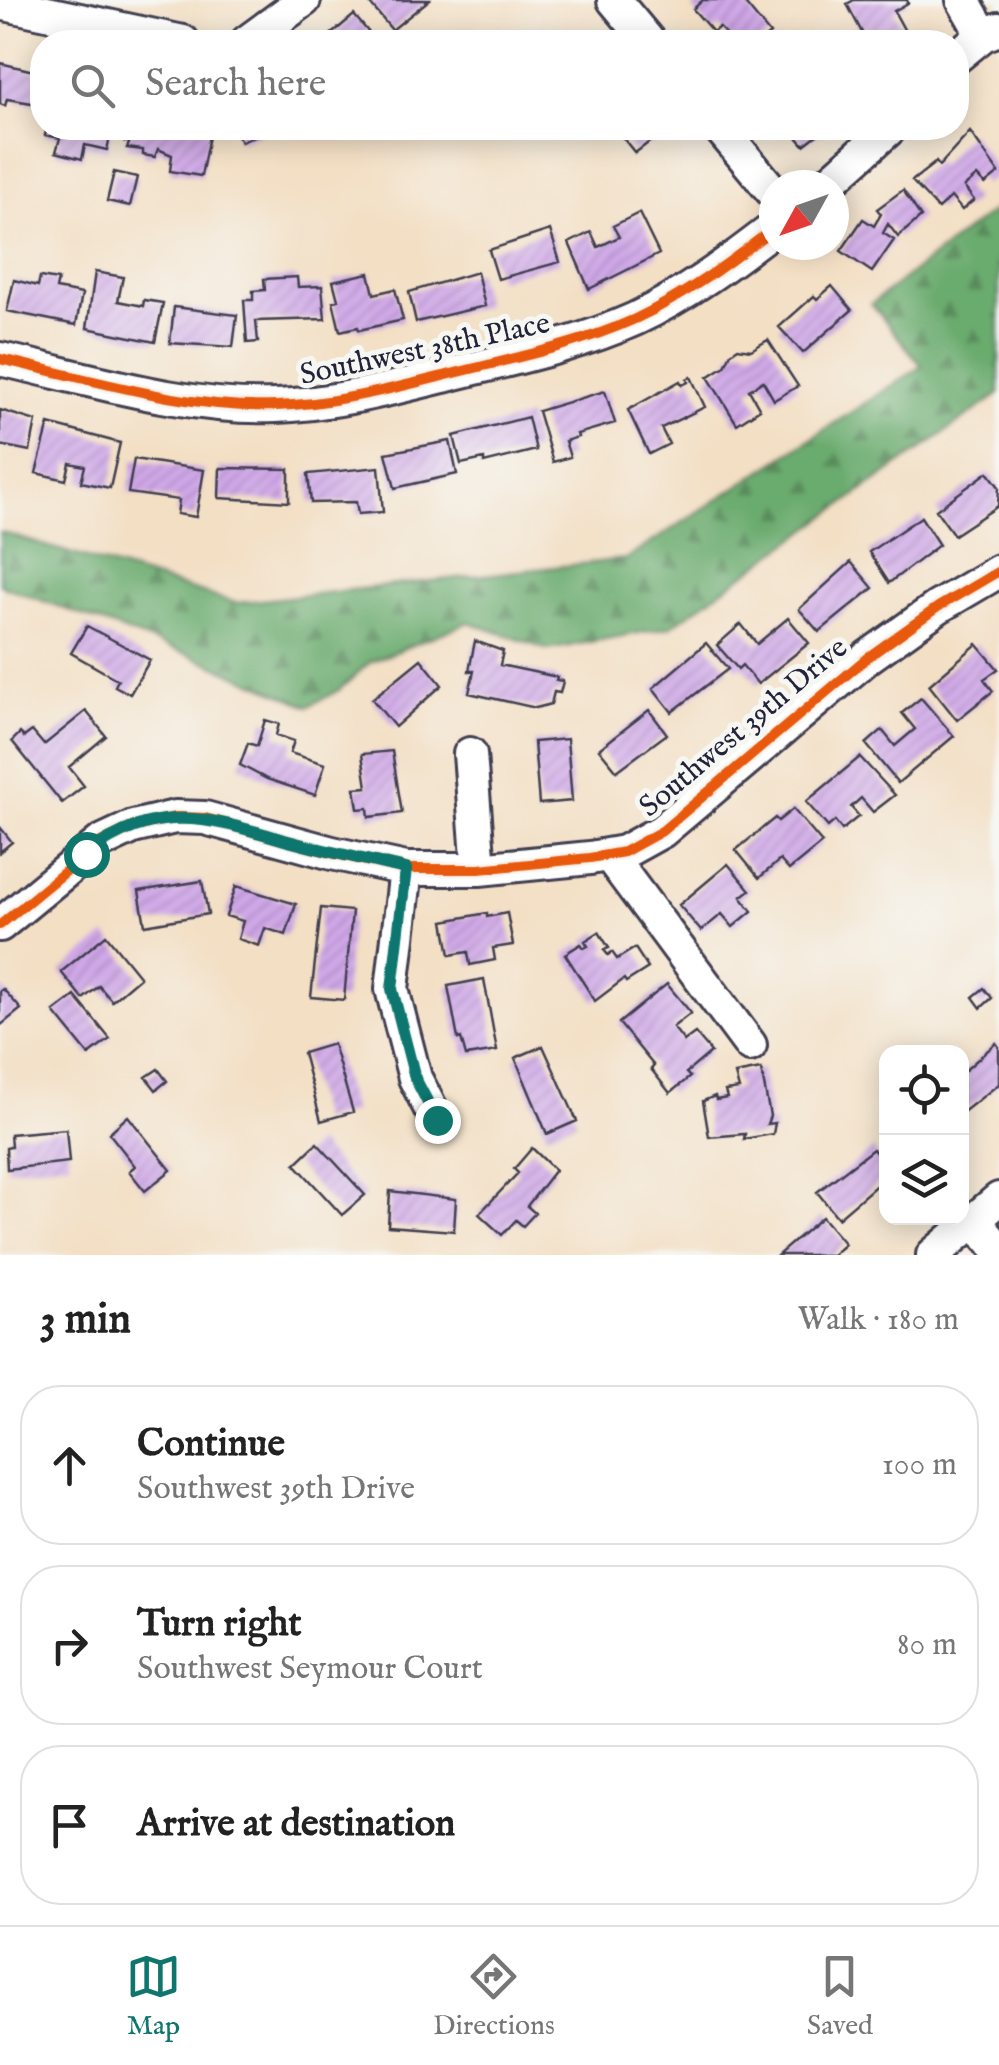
<!DOCTYPE html>
<html lang="en">
<head>
<meta charset="utf-8">
<style>
	:root { --surface:#fff; --page:#f2f2f2; --text:#222; --muted:#767676; --line:#e0e0e0; --accent:#0f766e }
	body { margin:0; font-family:"IM FELL English",serif; background:var(--page); color:var(--text) }
	.controls { position:absolute; right:30px; bottom:30px; display:grid; overflow:hidden; border-radius:20px; box-shadow:0 5px 25px #0003 }
	.controls button { width:90px; height:90px; display:grid; place-items:center; padding:0; border:0; border-bottom:2px solid var(--line); background:var(--surface); color:var(--text); font:50px sans-serif }
	.compass { position:absolute; left:759px; top:170px; width:90px; height:90px; border-radius:50%; background:var(--surface); box-shadow:0 5px 25px #0003; rotate:230deg }
	.stop { position:absolute; width:30px; height:30px; margin:-22px; border:8px solid #0f766e; border-radius:50%; background:#fff }
	.stop.end { background:#0f766e; border-color:#fff; box-shadow:0 2px 10px #0008 }
	.list { margin:0; padding:0; list-style:none }
	h2 { display:flex; justify-content:space-between; align-items:center; height:130px; margin:0; padding:0 40px; font-size:42px }
	h2 small { font-size:32px; font-weight:400; color:var(--muted) }
	.list li { display:grid; grid-template-columns:65px 1fr auto; gap:30px; align-items:center; box-sizing:border-box; height:160px; margin:0 20px 20px; padding:0 20px; border:2px solid var(--line); border-radius:40px }
	.list b { display:block; font-size:38px; white-space:nowrap }
	.list p { margin:0; font-size:32px; white-space:nowrap; color:var(--muted) }
	.list em { font-size:32px; font-style:normal; color:var(--muted) }
	.icon { flex:none; width:55px; height:55px; fill:none; stroke:currentColor; stroke-width:2; stroke-linecap:round; stroke-linejoin:round }
	.map { position:relative; flex:none; width:999px; height:1255px; overflow:hidden }
	.search { position:absolute; background:var(--surface); box-shadow:0 5px 25px #0003; left:30px; right:30px; top:30px; height:110px; display:flex; align-items:center; gap:25px; box-sizing:border-box; padding:0 35px; border-radius:40px; color:var(--muted); font-size:38px }
	.sheet { height:670px; background:var(--surface) }
	nav { display:flex; justify-content:space-around; align-items:center; box-sizing:border-box; height:140px; border-top:2px solid var(--line); background:var(--surface); font-size:28px; color:var(--muted) }
	nav a { display:grid; justify-items:center; gap:5px }
	nav .on { color:var(--accent) }
	.map>svg:first-child { display:block }
	.forest { fill:url(#forest-firs); stroke:#466654; stroke-width:2.5 }
	.building { fill:url(#building-hatch) }
	.lines { fill:none; stroke-linecap:round; stroke-linejoin:round }
	.minor-casing { stroke:#413e50; stroke-width:38 }
	.minor { stroke:#fff; stroke-width:32 }
	.cycleway-casing { stroke:#f6f6f2; stroke-width:16 }
	.cycleway { stroke:#e8590c; stroke-width:10 }
	.route { stroke:#0f766e; stroke-width:12 }
	.labels { text-anchor:middle; dominant-baseline:central; stroke-width:10; stroke-linejoin:round; paint-order:stroke }
	.street-label { font-size:30px; fill:#22223b; stroke:#f6f6f2 }
</style>
</head>
<body>
<div class="map">
<svg width="999" height="1255" viewBox="0 0 999 1255">
	<defs>
		<pattern id="forest-firs" width="22" height="20" patternUnits="userSpaceOnUse" patternTransform="scale(2.5)"><rect width="22" height="20" fill="#6bab6e"/><path d="M5 1l3.5 6h-7zM16 11l3.5 6h-7z" fill="#588b5c"/></pattern>
		<pattern id="building-hatch" width="6" height="6" patternUnits="userSpaceOnUse" patternTransform="scale(2.5)"><rect width="6" height="6" fill="#cfa7e7"/><path d="M-1 1l2-2M0 6l6-6M5 7l2-2" fill="none" stroke="#b18fc7"/></pattern>
	</defs>
	<rect width="100%" height="100%" fill="#f6f6f2"/>
	<filter id="ink" filterUnits="userSpaceOnUse"><feTurbulence type="fractalNoise" baseFrequency=".01" numOctaves="2"/><feDisplacementMap in="SourceGraphic" scale="20" xChannelSelector="R" yChannelSelector="G"/><feConvolveMatrix kernelMatrix="1 2 1 2 8 2 1 2 1" color-interpolation-filters="sRGB"/></filter>
	<filter id="wash" filterUnits="userSpaceOnUse"><feTurbulence type="fractalNoise" baseFrequency=".0048" numOctaves="4" result="noise"/><feDisplacementMap in="SourceGraphic" scale="40" xChannelSelector="R" yChannelSelector="G"/><feGaussianBlur stdDeviation="2.25" result="paint"/><feColorMatrix in="noise" values="0 0 0 0 0 0 0 0 0 0 0 0 0 0 0 0 0 1.4 0 .05"/><feComposite in="paint" operator="in"/></filter>
	<g filter="url(#wash)">
		<rect width="100%" height="100%" fill="#f3dfc4"/>
		<!-- forest -->
		<path class="forest" d="M 999,206 L 999,394 L 670,627 L 548,650 L 469,622 L 370,662 L 339,690 L 309,706 L 192,656 L 0,585 L 0,532 L 236,603 L 626,559 L 922,366 L 871,304 Z"/>
		<g id="blocks">
			<!-- building -->
			<path class="building" d="M 378,0 L 429,0 L 392,30 L 371,5 Z
				M 703,0 L 742,0 L 770,34 L 760,42 L 733,42 L 719,27 L 713,32 L 693,9 Z
				M 854,0 L 907,0 L 908,3 L 894,11 L 907,35 L 893,42 L 867,42 L 847,4 Z
				M 354,15 L 376,41 L 322,42 Z
				M 0,63 L 42,73 L 38,104 L 7,99 L 5,106 L 0,104 Z
				M 47,128 L 112,128 L 107,150 L 85,145 L 82,159 L 56,152 L 60,138 L 45,135 Z
				M 129,128 L 198,128 L 210,131 L 201,176 L 170,171 L 172,155 L 158,149 L 155,157 L 143,155 L 143,150 L 127,148 L 130,141 L 125,142 Z
				M 234,128 L 272,128 L 241,142 Z
				M 615,128 L 655,128 L 660,134 L 635,153 Z
				M 789,128 L 826,128 L 804,145 Z
				M 970,132 L 999,173 L 985,184 L 977,176 L 964,187 L 974,200 L 962,210 L 951,197 L 938,209 L 912,181 L 936,162 L 939,166 Z
				M 114,172 L 137,177 L 130,206 L 107,201 Z
				M 903,190 L 921,217 L 898,237 L 888,224 L 883,233 L 894,240 L 872,272 L 841,251 L 863,219 L 874,226 L 881,214 L 877,209 Z
				M 639,213 L 659,254 L 589,289 L 569,243 L 591,232 L 598,247 L 619,237 L 613,226 Z
				M 550,230 L 560,262 L 498,279 L 489,250 Z
				M 95,272 L 123,277 L 118,301 L 143,306 L 144,300 L 163,303 L 155,342 L 87,328 Z
				M 477,272 L 485,306 L 416,322 L 409,292 Z
				M 369,273 L 374,294 L 395,289 L 403,320 L 359,330 L 358,327 L 340,331 L 333,301 L 338,300 L 333,281 Z
				M 40,277 L 58,280 L 56,289 L 82,294 L 76,325 L 7,311 L 14,280 L 38,286 Z
				M 297,277 L 298,287 L 322,286 L 325,319 L 256,321 L 258,342 L 247,343 L 244,300 L 253,300 L 253,291 L 265,290 L 264,279 Z
				M 832,286 L 852,310 L 803,353 L 779,327 L 814,296 L 817,299 Z
				M 174,307 L 237,315 L 233,347 L 170,343 Z
				M 768,340 L 798,386 L 774,400 L 763,381 L 749,390 L 760,409 L 737,424 L 708,377 L 725,366 L 731,353 L 738,348 L 751,350 Z
				M 691,377 L 705,407 L 661,428 L 669,444 L 649,454 L 628,410 L 680,381 L 682,385 L 688,382 L 687,379 Z
				M 605,391 L 615,423 L 577,434 L 578,437 L 565,441 L 570,457 L 553,462 L 538,411 Z
				M 0,410 L 36,421 L 30,451 L 0,445 Z
				M 528,417 L 536,450 L 484,463 L 484,459 L 461,464 L 454,436 Z
				M 49,424 L 120,443 L 110,488 L 81,482 L 85,466 L 70,463 L 66,480 L 36,473 Z
				M 450,441 L 457,474 L 395,488 L 386,453 Z
				M 134,459 L 204,470 L 196,517 L 177,514 L 179,500 L 128,493 Z
				M 379,467 L 383,512 L 358,514 L 356,502 L 311,503 L 308,474 Z
				M 220,468 L 289,469 L 289,502 L 219,498 Z
				M 988,472 L 999,487 L 998,506 L 954,535 L 936,510 Z
				M 921,517 L 939,545 L 889,583 L 869,552 Z
				M 851,562 L 873,588 L 819,632 L 799,609 Z
				M 788,618 L 809,643 L 758,684 L 742,665 L 738,669 L 717,645 L 741,624 L 757,644 Z
				M 87,626 L 150,660 L 130,694 L 115,686 L 118,680 L 71,653 Z
				M 475,641 L 503,651 L 500,665 L 557,677 L 556,680 L 563,681 L 560,693 L 554,692 L 551,704 L 536,708 L 469,693 L 474,671 L 469,671 Z
				M 706,643 L 728,669 L 672,712 L 653,688 Z
				M 977,644 L 998,669 L 984,679 L 993,691 L 957,720 L 929,685 Z
				M 421,659 L 442,685 L 395,727 L 372,699 Z
				M 921,698 L 954,736 L 898,783 L 866,744 L 882,730 L 895,746 L 915,729 L 902,713 Z
				M 649,710 L 667,734 L 617,771 L 599,749 Z
				M 86,711 L 106,736 L 69,767 L 84,786 L 62,803 L 12,741 L 20,733 L 24,737 L 32,731 L 44,745 Z
				M 265,720 L 279,724 L 276,735 L 294,741 L 290,753 L 325,764 L 315,795 L 267,779 L 240,765 L 248,743 L 257,746 Z
				M 567,739 L 572,801 L 539,804 L 534,742 Z
				M 392,751 L 402,813 L 369,817 L 368,808 L 358,809 L 355,788 L 367,787 L 362,754 Z
				M 860,757 L 895,795 L 873,812 L 861,798 L 851,807 L 859,816 L 842,830 L 835,821 L 828,827 L 806,802 Z
				M 793,809 L 822,843 L 789,870 L 780,860 L 759,878 L 736,850 L 775,818 L 778,821 Z
				M 0,827 L 12,842 L 0,852 Z
				M 728,864 L 750,890 L 741,897 L 752,911 L 733,927 L 722,914 L 701,931 L 679,905 Z
				M 202,881 L 208,914 L 145,925 L 139,891 Z
				M 236,886 L 296,904 L 286,935 L 265,928 L 259,946 L 238,939 L 243,921 L 226,916 Z
				M 321,908 L 352,911 L 344,1000 L 311,997 Z
				M 487,913 L 487,917 L 507,913 L 513,945 L 493,948 L 495,960 L 470,965 L 468,952 L 450,955 L 444,921 Z
				M 599,932 L 609,948 L 604,950 L 608,955 L 612,952 L 617,959 L 635,948 L 648,968 L 626,982 L 624,979 L 595,1001 L 565,954 L 581,944 L 584,948 L 588,946 L 585,941 Z
				M 106,935 L 140,977 L 112,1001 L 99,986 L 83,999 L 61,972 Z
				M 484,979 L 497,1051 L 466,1056 L 461,1038 L 458,1039 L 448,986 Z
				M 667,984 L 691,1013 L 673,1027 L 684,1041 L 695,1033 L 711,1052 L 686,1073 L 690,1077 L 670,1093 L 651,1069 L 654,1066 L 619,1023 Z
				M 984,988 L 992,998 L 981,1008 L 973,997 Z
				M 3,989 L 21,1009 L 0,1026 L 0,991 Z
				M 75,996 L 110,1039 L 89,1055 L 54,1012 Z
				M 996,1043 L 999,1047 L 999,1084 L 962,1113 L 962,1073 Z
				M 333,1044 L 353,1112 L 321,1121 L 303,1053 Z
				M 543,1046 L 577,1121 L 547,1134 L 515,1058 Z
				M 158,1069 L 167,1081 L 156,1090 L 146,1077 Z
				M 761,1069 L 770,1116 L 767,1124 L 775,1123 L 773,1134 L 744,1139 L 745,1134 L 709,1137 L 703,1101 L 715,1096 L 716,1100 L 727,1098 L 725,1091 L 739,1089 L 735,1074 Z
				M 128,1116 L 171,1170 L 145,1191 L 129,1171 L 135,1166 L 109,1133 Z
				M 66,1129 L 69,1162 L 7,1169 L 6,1148 L 11,1147 L 10,1134 Z
				M 317,1143 L 365,1195 L 342,1215 L 295,1164 Z
				M 532,1148 L 555,1170 L 527,1206 L 535,1213 L 523,1226 L 516,1220 L 502,1235 L 479,1214 L 518,1173 L 514,1169 Z
				M 873,1149 L 886,1166 L 886,1177 L 838,1218 L 817,1192 Z
				M 390,1191 L 456,1199 L 454,1231 L 388,1226 Z
				M 822,1217 L 845,1244 L 832,1255 L 778,1255 Z"/>
		</g>
	</g>
	<g filter="url(#ink)">
		<use href="#blocks" fill-opacity="0" stroke="#413e50" stroke-width="2.5"/>
		<g class="lines">
			<!-- minor casing -->
			<g class="minor-casing">
				<path id="minor" d="M 614,0 L 649,42
					M 963,0 L 983,35
					M 0,3 L 183,42
					M 247,42 L 304,0
					M 956,57 L 983,35 L 999,29
					M 720,128 L 774,193
					M 826,185 L 890,128
					M 0,359 C 87,378 187,410 276,406 C 333,404 391,389 447,375 C 510,359 575,346 635,319 C 686,295 730,262 774,228
					M 470,754 L 479,869
					M 609,855 L 750,1045
					M 406,869 L 392,989 L 415,1078 L 437,1121
					M 0,925 L 101,842 L 133,827 L 175,817 L 205,818 L 332,853 L 406,869 L 479,869 L 590,858 L 624,852 L 662,831 L 868,657 L 938,607 L 999,571
					M 974,1220 L 999,1250
					M 933,1255 L 999,1199"/>
			</g>
			<!-- minor -->
			<use href="#minor" class="minor"/>
			<!-- cycleway casing -->
			<g class="cycleway-casing">
				<path id="cycleway" d="M 0,359 C 87,378 187,410 276,406 C 333,404 391,389 447,375 C 510,359 575,346 635,319 C 686,295 730,262 774,228
					M 0,925 L 101,842 L 133,827 L 175,817 L 205,818 L 332,853 L 406,869 L 479,869 L 590,858 L 624,852 L 662,831 L 868,657 L 938,607 L 999,571"/>
			</g>
			<!-- cycleway -->
			<use href="#cycleway" class="cycleway"/>
		</g>
	</g>
	<g class="lines" filter="url(#ink)">
		<!-- route -->
		<path class="route" d="M 86,854 C 161,799 211,819 292,842 C 330,852 367,860 406,869 L 392,989 L 415,1078 L 437,1120"/>
	</g>
	<g class="labels">
		<!-- street labels -->
		<g class="street-label">
			<text transform="translate(425 350) rotate(-12)">Southwest 38th Place</text>
			<text transform="translate(744 728) rotate(-40)">Southwest 39th Drive</text>
		</g>
	</g>
</svg>
<div class="controls">
<button><svg class="icon" aria-label="locate" viewBox="0 0 24 24"><circle cx="12" cy="12" r="6"/><path d="M12 2v4M12 18v4M2 12h4M18 12h4"/></svg></button>
<button><svg class="icon" aria-label="layers" viewBox="0 0 24 24"><path d="M12 4l9 5-9 5-9-5zM3 14l9 5 9-5"/></svg></button>
</div>
<svg class="compass" viewBox="-18 -18 36 36"><path d="M0-13l5 13h-10z" fill="#e53935"/><path d="M0 13l5-13h-10z" fill="#767676"/></svg>
<div class="stop" style="left:86px;top:854px"></div>
<div class="stop end" style="left:437px;top:1120px"></div>
<div class="search"><svg class="icon" aria-label="search" viewBox="0 0 24 24"><circle cx="10" cy="10" r="6"/><path d="M15 15l6 6"/></svg>Search here</div>
</div>
<section class="sheet">
<h2>3 min<small>Walk · 180 m</small></h2>
<ul class="list">
<li><svg class="icon" aria-label="ahead" viewBox="0 0 24 24"><path d="M12 20V5M6 11l6-6 6 6"/></svg><div><b>Continue</b><p>Southwest 39th Drive</p></div><em>100 m</em></li>
<li><svg class="icon" aria-label="right" viewBox="0 0 24 24"><path d="M7 20v-9h11M14 6l5 5-5 5"/></svg><div><b>Turn right</b><p>Southwest Seymour Court</p></div><em>80 m</em></li>
<li><svg class="icon" aria-label="arrive" viewBox="0 0 24 24"><path d="M6 21V4h12l-3 4 3 4H6"/></svg><div><b>Arrive at destination</b></div></li>
</ul>
</section>
<nav>
<a class="on"><svg class="icon" aria-label="map" viewBox="0 0 24 24"><path d="M3 6l6-2 6 2 6-2v14l-6 2-6-2-6 2zM9 4v14M15 6v14"/></svg>Map</a>
<a><svg class="icon" aria-label="directions" viewBox="0 0 24 24"><path d="M12 3l9 9-9 9-9-9zM9 14v-3h6M13 9l2 2-2 2"/></svg>Directions</a>
<a><svg class="icon" aria-label="saved" viewBox="0 0 24 24"><path d="M7 4h10v16l-5-4-5 4z"/></svg>Saved</a>
</nav>
</body>
</html>
